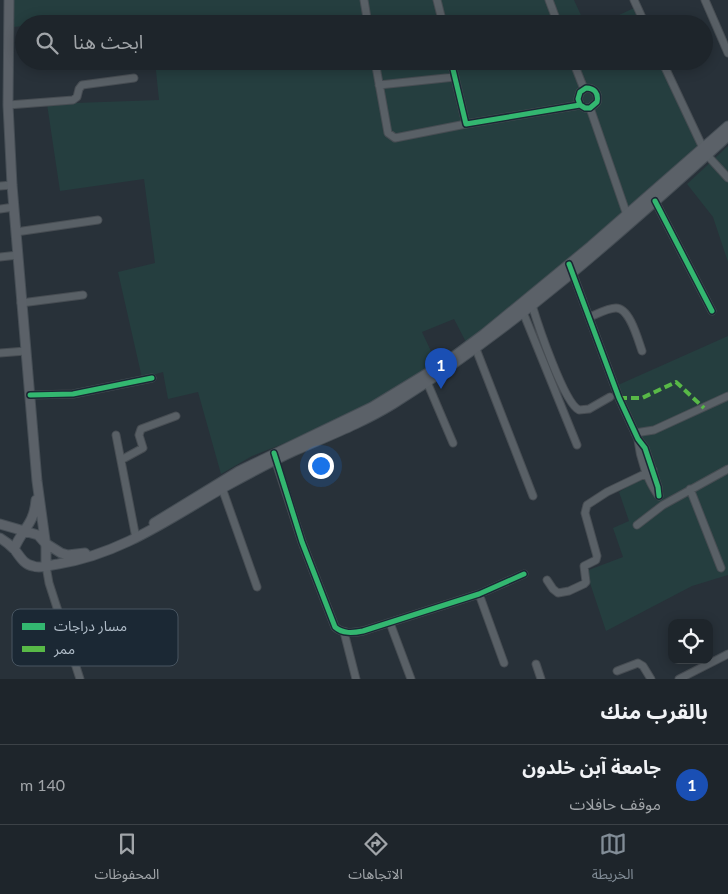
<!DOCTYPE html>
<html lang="ar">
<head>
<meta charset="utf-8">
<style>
	:root { --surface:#1e252b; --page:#2b3137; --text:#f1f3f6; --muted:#a1a5a9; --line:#3c4247; --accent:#828d97 }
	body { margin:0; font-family:Lato,"Noto Sans Arabic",sans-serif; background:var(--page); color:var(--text); direction:rtl }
	.controls { position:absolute; right:15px; bottom:15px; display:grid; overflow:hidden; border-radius:10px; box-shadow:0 2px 12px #0003 }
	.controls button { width:45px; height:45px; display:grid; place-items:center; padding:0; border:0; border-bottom:1px solid var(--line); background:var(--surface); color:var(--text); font:25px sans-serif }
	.you { position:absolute; left:320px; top:465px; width:18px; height:18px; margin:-12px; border:4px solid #fff; border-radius:50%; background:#1a73e8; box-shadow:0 0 0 8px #1a73e833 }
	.badge { display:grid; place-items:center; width:32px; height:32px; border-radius:50%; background:var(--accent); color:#fff; font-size:16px; font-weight:700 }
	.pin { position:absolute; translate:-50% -41px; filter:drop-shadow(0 1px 2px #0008) }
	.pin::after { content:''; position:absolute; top:26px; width:18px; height:15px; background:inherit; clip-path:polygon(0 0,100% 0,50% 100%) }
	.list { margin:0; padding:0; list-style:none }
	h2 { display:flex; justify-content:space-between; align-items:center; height:65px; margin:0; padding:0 20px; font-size:21px }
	h2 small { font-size:16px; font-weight:400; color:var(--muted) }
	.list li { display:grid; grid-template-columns:32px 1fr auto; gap:15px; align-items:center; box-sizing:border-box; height:80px; padding:0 20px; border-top:1px solid var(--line) }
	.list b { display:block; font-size:19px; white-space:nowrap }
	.list p { margin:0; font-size:16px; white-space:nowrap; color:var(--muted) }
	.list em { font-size:16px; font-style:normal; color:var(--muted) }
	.icon { flex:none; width:28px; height:28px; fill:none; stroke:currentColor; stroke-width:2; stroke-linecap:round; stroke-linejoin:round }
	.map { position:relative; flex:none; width:728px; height:679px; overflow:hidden; direction:ltr }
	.search { position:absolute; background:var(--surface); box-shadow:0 2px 12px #0003; left:15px; right:15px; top:15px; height:55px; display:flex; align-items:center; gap:12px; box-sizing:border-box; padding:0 18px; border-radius:28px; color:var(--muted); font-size:19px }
	.sheet { height:145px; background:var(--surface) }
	nav { display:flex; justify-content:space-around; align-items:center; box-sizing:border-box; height:70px; border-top:1px solid var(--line); background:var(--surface); font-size:14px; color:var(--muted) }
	nav a { display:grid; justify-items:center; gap:2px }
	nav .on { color:var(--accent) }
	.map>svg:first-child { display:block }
	.green { fill:#253e3f }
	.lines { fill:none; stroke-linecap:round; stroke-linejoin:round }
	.minor-casing { stroke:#474d53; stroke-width:9 }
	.major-casing { stroke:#464e55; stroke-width:11 }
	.minor { stroke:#596066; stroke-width:7 }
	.major { stroke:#5b6168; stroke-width:9 }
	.quiet { stroke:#58b947; stroke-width:4; stroke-dasharray:8 4; stroke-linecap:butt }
	.cycleway-casing { stroke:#1b2834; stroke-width:8 }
	.cycleway { stroke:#33b770; stroke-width:5 }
	.key { fill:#1b2834; stroke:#485561; stroke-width:1 }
	.key-label { font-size:14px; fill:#b2beca }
</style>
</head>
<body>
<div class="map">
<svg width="728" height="679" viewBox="0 0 728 679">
	<rect width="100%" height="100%" fill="#283139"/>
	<!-- green -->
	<path class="green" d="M 14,0 L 574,0 L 585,24 L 150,24 L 149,19 L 68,24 L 24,24 L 24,26 L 13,27 Z
		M 634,8 L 641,24 L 600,24 Z
		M 155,61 L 659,61 L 699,147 L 615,220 L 467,344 L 454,319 L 422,332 L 437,364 L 376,403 L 323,428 L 252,456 L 221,474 L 198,392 L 168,399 L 163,372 L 142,378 L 118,272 L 155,263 L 144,179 L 60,191 L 47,104 L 159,100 Z
		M 728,146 L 728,262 L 713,217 L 687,184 Z
		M 728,336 L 728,575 L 692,586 L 606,631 L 586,571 L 623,557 L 613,528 L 629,521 L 619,492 L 638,480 L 646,469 L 618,385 Z"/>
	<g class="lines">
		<!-- minor casing -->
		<g class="minor-casing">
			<path id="minor" d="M 364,0 L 368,24
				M 437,0 L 443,24
				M 549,0 L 558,24
				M 634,0 L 645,24
				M 705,0 L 728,53
				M 375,61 L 388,133 L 395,138 L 466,124
				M 451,61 L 466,124 L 580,105 L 585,108 L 590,108 L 597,102 C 599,93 594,88 586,88 L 580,92 L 578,99 L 580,105
				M 573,61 L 584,89
				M 662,61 L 703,148
				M 379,85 L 455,77
				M 8,105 L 73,100 L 77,97 L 79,89 L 82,85 L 134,78
				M 590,108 L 627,215
				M 707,155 L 728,178
				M 0,186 L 12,185
				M 655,201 L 712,311
				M 0,209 L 14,207
				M 16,232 L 98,220
				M 0,257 L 18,255
				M 571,269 L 619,398 L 638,439 L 645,448 L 658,487 L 659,496
				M 21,303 L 83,295
				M 532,305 C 538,325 564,403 579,410 L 589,409 L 610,397
				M 523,312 L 577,445
				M 590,317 C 597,314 608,308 616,308 C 630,308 638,340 642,351
				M 476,349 L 533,496
				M 0,353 L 26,351
				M 427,382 L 453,443
				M 30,395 L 73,394 L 152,378
				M 635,433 L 654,430 L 728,396
				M 116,435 L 135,533
				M 638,440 C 640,458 647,480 658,495
				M 274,456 L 302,542 L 335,627 C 343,634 353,633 363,631 L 479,594 L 524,574
				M 121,460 L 143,448 L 139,435 L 141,429 L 176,416
				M 222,488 L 257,587
				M 690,489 L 721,568
				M 637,525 L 663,505 L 728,469
				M 46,566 L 49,583 L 80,679
				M 547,580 L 553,589 L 558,593 L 569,591 L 584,584 L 586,582 L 584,566 L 596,560 L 597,556 L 585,513 L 587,505 L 607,492 L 653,470
				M 479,594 L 504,663
				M 390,623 L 411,679
				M 344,632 L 356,679
				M 536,664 L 541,679
				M 617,671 L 638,663 L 643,666 L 651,679
				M 679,679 L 728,654"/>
		</g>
		<!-- major casing -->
		<g class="major-casing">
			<path id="major" d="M 9,0 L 8,105 L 12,185 L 37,481 L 46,547 L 46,566
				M 154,523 L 239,471 L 372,407 L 449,360 L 484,334 L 591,246 L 728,126
				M 0,524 L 38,535 L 45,543 L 61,553 L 68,555 L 85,553
				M 0,538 C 5,541 10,545 14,549 C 20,556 23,564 33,566 C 40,569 50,565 58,564 C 122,554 173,516 228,485 C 250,473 272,461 294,451 C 328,436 362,423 393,404 C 515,328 622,232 728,136
				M 14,549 C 22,529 34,525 36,500"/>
		</g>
		<!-- minor -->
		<use href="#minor" class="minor"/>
		<!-- major -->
		<use href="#major" class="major"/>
		<!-- quiet -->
		<path class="quiet" d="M 619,398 L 642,398 L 676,382 L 704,408"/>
		<!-- cycleway casing -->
		<g class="cycleway-casing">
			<path id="cycleway" d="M 451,61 L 466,124 L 580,105 L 585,108 L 590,108 L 597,102 C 599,93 594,88 586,88 L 580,92 L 578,99 L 580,105
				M 655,201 L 712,311
				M 569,264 L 619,398 L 638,439 L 645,448 L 658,487 L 659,496
				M 30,395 L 73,394 L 152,378
				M 274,453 L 302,542 L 335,627 C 343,634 353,633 363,631 L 479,594 L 524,574"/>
		</g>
		<!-- cycleway -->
		<use href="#cycleway" class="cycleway"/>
	</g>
	<!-- legend -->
	<rect x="12" y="609" width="166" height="57" rx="8" class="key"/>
	<rect x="22" y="623" width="23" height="7" fill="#33b770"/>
	<rect x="22" y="646" width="23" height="6" fill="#58b947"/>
	<g class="key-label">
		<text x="54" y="631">مسار دراجات</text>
		<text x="54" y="654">ممر</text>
	</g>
</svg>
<div class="controls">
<button><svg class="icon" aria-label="locate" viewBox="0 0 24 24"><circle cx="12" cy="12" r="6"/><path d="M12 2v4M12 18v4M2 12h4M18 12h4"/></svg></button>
</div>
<div class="you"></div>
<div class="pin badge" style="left:441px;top:389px;background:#1a4fb4">1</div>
<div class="search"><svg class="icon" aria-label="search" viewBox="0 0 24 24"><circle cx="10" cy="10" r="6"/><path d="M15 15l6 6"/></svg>ابحث هنا</div>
</div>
<section class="sheet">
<h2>بالقرب منك<small></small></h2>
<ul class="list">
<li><span class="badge" style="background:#1a4fb4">1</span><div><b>جامعة آبن خلدون</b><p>موقف حافلات</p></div><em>140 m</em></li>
</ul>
</section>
<nav>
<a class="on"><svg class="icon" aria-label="map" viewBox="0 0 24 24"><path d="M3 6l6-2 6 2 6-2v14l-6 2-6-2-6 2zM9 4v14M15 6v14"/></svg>الخريطة</a>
<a><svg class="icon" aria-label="directions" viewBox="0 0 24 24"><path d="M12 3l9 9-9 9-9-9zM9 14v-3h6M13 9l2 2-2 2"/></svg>الاتجاهات</a>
<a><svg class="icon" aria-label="saved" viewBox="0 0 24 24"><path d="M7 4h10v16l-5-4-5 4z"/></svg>المحفوظات</a>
</nav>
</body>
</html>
